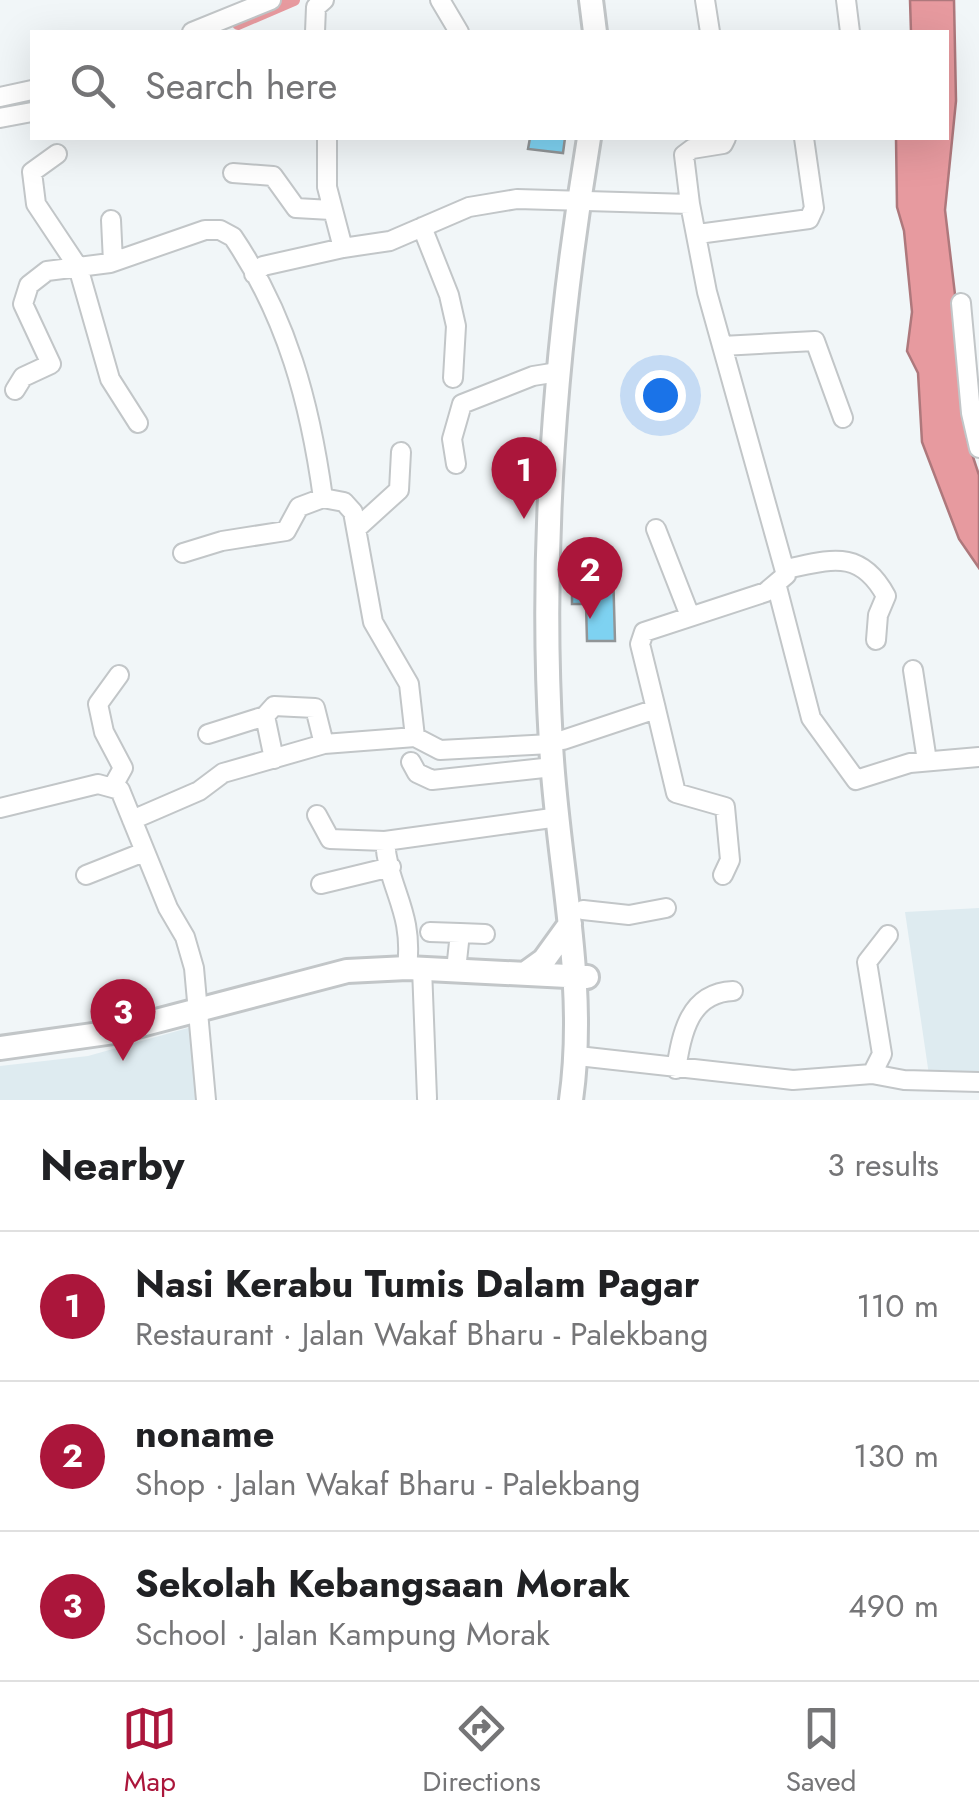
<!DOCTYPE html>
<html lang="en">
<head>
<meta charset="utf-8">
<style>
	:root { --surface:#fff; --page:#f6f6f6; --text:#202124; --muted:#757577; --line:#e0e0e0; --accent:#ab163b }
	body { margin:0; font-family:Jost,sans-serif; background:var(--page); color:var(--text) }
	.you { position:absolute; left:660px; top:395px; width:35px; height:35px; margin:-25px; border:8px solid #fff; border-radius:50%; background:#1a73e8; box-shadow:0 0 0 15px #1a73e833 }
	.badge { display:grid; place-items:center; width:65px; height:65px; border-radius:50%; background:var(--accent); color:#fff; font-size:32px; font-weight:700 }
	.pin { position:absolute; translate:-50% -82px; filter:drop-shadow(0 2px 5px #0008) }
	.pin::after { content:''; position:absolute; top:52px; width:35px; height:30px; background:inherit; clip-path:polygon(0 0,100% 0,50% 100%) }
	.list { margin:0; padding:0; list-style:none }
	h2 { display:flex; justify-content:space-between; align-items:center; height:130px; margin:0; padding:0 40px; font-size:42px }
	h2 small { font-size:32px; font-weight:400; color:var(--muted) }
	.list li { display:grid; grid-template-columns:65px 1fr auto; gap:30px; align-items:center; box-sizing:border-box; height:150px; padding:0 40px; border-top:2px solid var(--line) }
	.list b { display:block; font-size:38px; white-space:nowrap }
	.list p { margin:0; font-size:32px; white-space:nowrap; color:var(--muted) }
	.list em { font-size:32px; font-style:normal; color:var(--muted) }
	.icon { flex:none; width:55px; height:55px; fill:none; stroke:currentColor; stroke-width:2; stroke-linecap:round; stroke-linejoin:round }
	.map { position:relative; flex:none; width:979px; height:1100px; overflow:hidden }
	.search { position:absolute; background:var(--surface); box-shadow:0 10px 40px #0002; left:30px; right:30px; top:30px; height:110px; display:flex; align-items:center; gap:25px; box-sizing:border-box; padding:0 35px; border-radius:0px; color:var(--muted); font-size:38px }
	.sheet { height:580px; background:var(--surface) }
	nav { display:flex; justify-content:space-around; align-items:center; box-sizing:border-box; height:140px; border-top:2px solid var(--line); background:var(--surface); font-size:28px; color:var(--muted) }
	nav a { display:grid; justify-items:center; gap:5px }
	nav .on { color:var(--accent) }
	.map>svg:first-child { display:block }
	.built { fill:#deebf0 }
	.water { fill:#e79a9f; stroke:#ae787c; stroke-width:2.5 }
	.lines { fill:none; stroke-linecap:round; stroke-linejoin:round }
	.canal { stroke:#e79a9f; stroke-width:12 }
	.building { fill:#7ed2f1; stroke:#919597; stroke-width:2.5 }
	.minor-casing { stroke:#c2c6c8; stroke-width:22 }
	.major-casing { stroke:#c2c6c8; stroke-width:28 }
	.minor { stroke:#fff; stroke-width:18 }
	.major { stroke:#fff; stroke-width:22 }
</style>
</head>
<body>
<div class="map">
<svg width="979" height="1100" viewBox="0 0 979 1100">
	<rect width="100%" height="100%" fill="#f1f6f8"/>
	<!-- built -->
	<path class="built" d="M 979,908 L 979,1076 L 929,1075 L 905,912 Z
		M 195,1026 L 201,1100 L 0,1100 L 0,1066 L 88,1056 Z"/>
	<!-- water -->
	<path class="water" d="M 954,0 L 956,101 L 945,210 L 970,421 L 967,439 L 979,475 L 979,568 L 959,539 L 922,442 L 918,373 L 907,351 L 912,312 L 904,231 L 897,207 L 896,138 L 946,138 L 946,32 L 911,32 L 910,0 Z"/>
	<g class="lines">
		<!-- canal -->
		<path class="canal" d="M 238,24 L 294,0
			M 0,106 L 32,103"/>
	</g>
	<!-- building -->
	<path class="building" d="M 530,138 L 565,138 L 563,153 L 528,149 Z
		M 613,569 L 615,641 L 587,641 L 586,604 L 572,604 L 572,587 L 586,587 L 585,570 Z"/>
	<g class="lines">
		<!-- minor casing -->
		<g class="minor-casing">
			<path id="minor" d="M 440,0 L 459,32
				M 705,0 L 710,32
				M 846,0 L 850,32
				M 192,32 L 271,0
				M 315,32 L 316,7 L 324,0
				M 0,97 L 32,90
				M 0,118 L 32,112
				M 57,154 L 32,172 L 36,204 L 78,267 L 110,379 L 138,423
				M 233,173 L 273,176 L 296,208 L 331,210
				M 690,204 L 684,155 L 692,149 L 723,144 L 726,138
				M 111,220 L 113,262
				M 422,227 L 449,295 L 456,326 L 453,378
				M 698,234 L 809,219 L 814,208 L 804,138
				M 343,248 L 390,241 L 469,207 L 517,199 L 690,204 L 707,292 L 786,575 L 766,592 L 644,632 L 640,644 L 656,709 L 563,740
				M 254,274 L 263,266 L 343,248 L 327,187 L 327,138
				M 961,303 L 971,413 L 979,448
				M 722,346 L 815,341 L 843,418
				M 15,390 L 23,377 L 51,364 L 23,304 L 29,285 L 47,271 L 110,263 L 205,230 L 220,230 L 233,237 C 287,317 310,403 323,498 L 344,502 L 353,512 L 373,622 L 409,684 L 415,737
				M 456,464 L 452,439 L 462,404 L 533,376 L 558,372
				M 356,529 L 399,490 L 401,452
				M 656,529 L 690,616
				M 183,553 L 222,541 L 286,531 L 299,507 L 323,498
				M 786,569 C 830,560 860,548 886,596 L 878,615 L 876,640
				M 777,587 L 811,718 L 856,780 L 910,763 L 979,757
				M 913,670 L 927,761
				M 656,709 L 676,793 L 725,807 L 730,860 L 723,875
				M 265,716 L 274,706 L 315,708 L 324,744
				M 208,734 L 265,716 L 274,759
				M 411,762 L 417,773 L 432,780 L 553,767
				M 113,786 L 123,768 L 104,732 L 98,704 L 119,675
				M 0,808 L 98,784 L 120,790 L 168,908 L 185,937 L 194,968 L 206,1100
				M 317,815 L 330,839 L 385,841
				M 132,820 L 199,791 L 223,773 L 324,744 L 415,737 L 440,750 L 551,744
				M 86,875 L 144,852
				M 321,884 L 391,867
				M 583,910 L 629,915 L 666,908
				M 430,932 L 460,933 L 456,970
				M 460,933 L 485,934
				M 407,968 C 414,910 388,890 385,841 L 559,817
				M 422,968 L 427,1098
				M 578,1056 L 793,1080 L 872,1074 L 904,1080 L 979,1082
				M 676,1069 C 682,1033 689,993 733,991
				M 872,1074 L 882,1054 L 867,962 L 888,935"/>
		</g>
		<!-- major casing -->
		<g class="major-casing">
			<path id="major" d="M 591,0 L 595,32
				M 526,973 L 544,960 L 570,924
				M 0,1048 L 114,1032 L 347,971 L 407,968 L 587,977
				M 571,1100 C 588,980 557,864 551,744 C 539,540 556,338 589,138"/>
		</g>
		<!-- minor -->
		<use href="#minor" class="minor"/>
		<!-- major -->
		<use href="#major" class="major"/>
	</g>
</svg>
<div class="you"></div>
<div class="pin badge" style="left:524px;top:519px">1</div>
<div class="pin badge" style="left:590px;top:619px">2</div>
<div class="pin badge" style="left:123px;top:1061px">3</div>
<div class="search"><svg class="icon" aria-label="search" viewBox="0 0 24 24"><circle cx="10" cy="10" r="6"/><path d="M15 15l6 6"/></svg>Search here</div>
</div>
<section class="sheet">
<h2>Nearby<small>3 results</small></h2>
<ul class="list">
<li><span class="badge">1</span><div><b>Nasi Kerabu Tumis Dalam Pagar</b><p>Restaurant · Jalan Wakaf Bharu - Palekbang</p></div><em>110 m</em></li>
<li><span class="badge">2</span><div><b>noname</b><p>Shop · Jalan Wakaf Bharu - Palekbang</p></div><em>130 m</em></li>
<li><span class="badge">3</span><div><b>Sekolah Kebangsaan Morak</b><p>School · Jalan Kampung Morak</p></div><em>490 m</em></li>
</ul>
</section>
<nav>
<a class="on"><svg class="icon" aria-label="map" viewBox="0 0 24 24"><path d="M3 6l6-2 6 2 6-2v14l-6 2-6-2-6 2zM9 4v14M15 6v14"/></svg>Map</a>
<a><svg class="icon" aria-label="directions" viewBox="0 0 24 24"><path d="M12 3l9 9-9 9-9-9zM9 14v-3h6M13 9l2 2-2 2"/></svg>Directions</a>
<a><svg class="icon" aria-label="saved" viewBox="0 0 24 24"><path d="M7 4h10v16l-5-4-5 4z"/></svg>Saved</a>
</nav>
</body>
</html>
